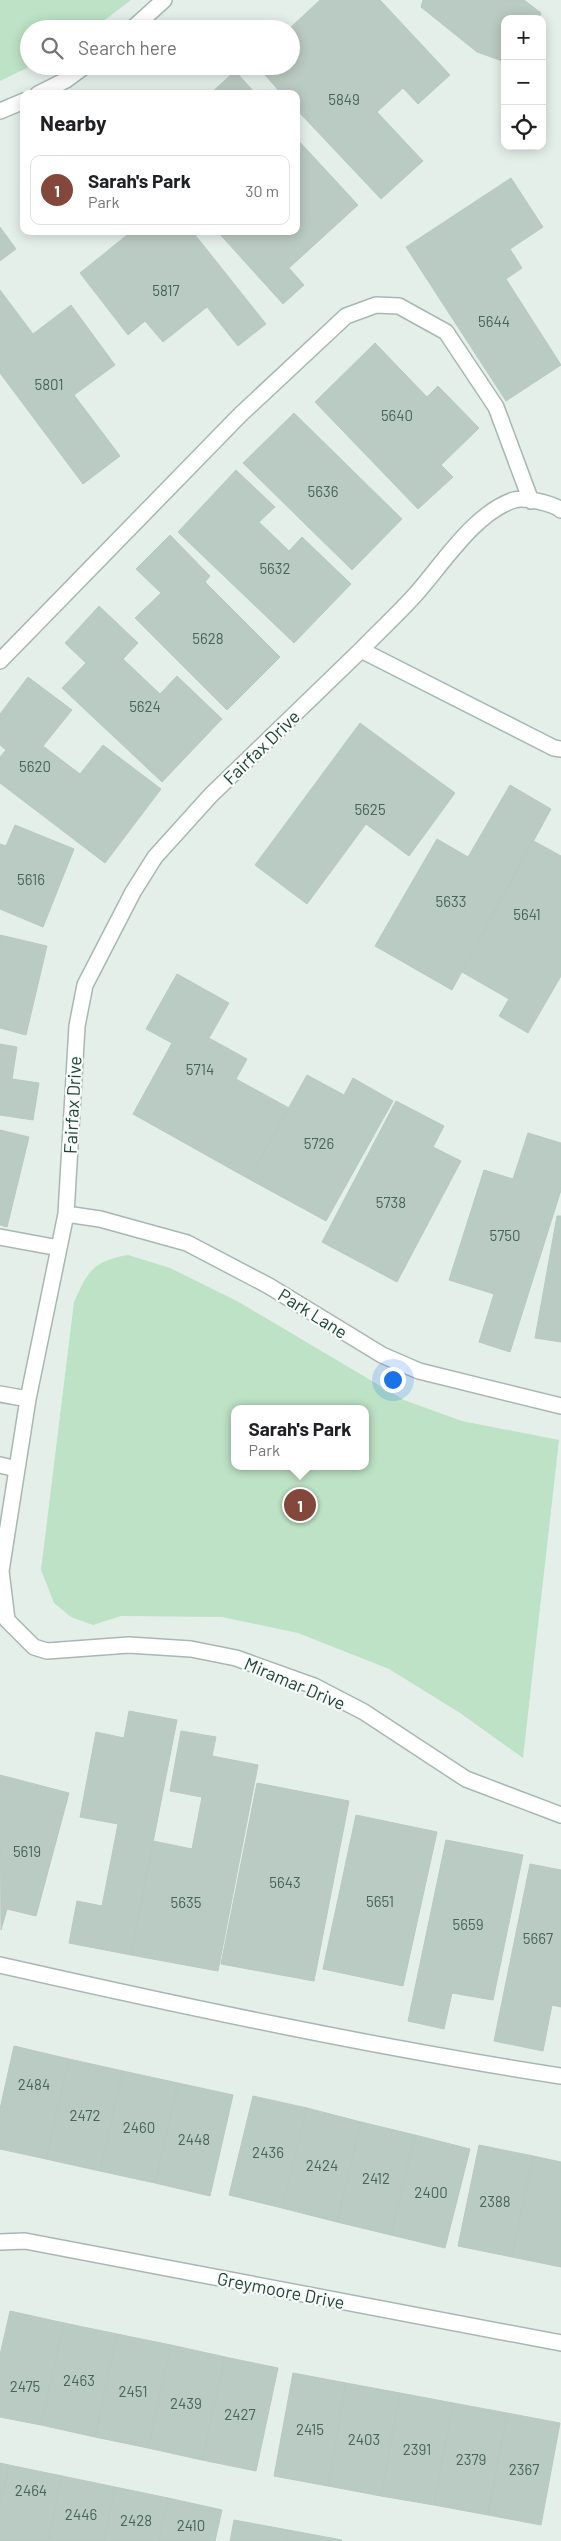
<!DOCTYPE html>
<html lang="en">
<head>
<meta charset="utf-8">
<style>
	:root { --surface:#fff; --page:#f2f2f2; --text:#202124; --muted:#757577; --line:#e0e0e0; --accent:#83473b }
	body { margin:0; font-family:Barlow,sans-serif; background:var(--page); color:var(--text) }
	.controls { position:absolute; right:15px; top:15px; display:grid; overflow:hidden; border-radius:10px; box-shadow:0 2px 12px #0003 }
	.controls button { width:45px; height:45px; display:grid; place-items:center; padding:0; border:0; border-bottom:1px solid var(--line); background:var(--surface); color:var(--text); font:25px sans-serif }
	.you { position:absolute; left:392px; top:1379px; width:18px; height:18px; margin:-12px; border:4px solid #fff; border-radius:50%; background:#1a73e8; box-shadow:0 0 0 8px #1a73e833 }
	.badge { display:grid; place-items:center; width:32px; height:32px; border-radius:50%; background:var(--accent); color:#fff; font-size:16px; font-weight:700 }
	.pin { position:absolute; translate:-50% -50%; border:2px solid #fff; box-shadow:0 1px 5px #0006 }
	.popup { position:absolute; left:231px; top:1405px; width:138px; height:65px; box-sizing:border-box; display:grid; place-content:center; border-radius:10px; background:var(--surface); filter:drop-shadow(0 1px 4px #0005); font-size:16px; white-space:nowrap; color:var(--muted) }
	.popup b { font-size:19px; color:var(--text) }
	.popup::after { content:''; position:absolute; left:50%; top:100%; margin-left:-10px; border:10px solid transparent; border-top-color:var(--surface) }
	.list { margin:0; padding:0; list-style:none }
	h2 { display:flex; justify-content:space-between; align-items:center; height:65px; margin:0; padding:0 20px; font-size:21px }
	h2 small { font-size:16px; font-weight:400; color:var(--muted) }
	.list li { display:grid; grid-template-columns:32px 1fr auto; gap:15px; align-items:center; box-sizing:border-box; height:70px; margin:0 10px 10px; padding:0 10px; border:1px solid var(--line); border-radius:10px }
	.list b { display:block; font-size:19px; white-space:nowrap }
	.list p { margin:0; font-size:16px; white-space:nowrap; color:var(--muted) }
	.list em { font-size:16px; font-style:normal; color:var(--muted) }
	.icon { flex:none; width:28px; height:28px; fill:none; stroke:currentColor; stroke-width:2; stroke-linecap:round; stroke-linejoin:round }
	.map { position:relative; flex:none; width:561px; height:2541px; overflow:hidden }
	.search { position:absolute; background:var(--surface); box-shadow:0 2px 12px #0003; left:20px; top:20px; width:280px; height:55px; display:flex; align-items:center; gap:12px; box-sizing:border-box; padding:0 18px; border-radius:28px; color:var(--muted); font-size:19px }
	.panel { position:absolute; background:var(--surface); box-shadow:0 2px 12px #0003; left:20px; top:90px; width:280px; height:145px; border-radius:10px }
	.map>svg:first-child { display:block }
	.green { fill:#bde2c5; fill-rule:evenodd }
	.building { fill:#bacbc3; stroke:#b7cac1 }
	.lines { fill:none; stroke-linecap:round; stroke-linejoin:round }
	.minor-casing { stroke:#a7b8b1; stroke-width:18 }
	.minor { stroke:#fff; stroke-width:15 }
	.labels { text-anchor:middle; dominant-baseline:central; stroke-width:4.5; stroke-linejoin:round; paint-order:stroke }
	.number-label { font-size:15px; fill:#48655c }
	.street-label { font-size:18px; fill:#224339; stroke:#f7fbf9 }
</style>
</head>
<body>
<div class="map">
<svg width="561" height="2541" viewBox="0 0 561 2541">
	<rect width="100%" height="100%" fill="#e5efea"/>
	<!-- green -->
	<path class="green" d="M 0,0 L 131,0 L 93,29 L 29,29 L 29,66 L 31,66 L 0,81 Z
		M 128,1255 L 170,1268 L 237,1301 L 404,1400 L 462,1421 L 559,1440 L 523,1758 L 460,1713 L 389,1669 L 298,1633 L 222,1617 L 121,1616 L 93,1625 L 71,1617 L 54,1603 L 41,1570 L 74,1302 C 88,1271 93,1261 128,1255 ZM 235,1409 L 365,1409 L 365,1466 L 235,1466 Z"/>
	<!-- building -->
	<path class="building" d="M 320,0 L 380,0 L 450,75 L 418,104 L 403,88 L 377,112 L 423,161 L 381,199 L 296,109 L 296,94 L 282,94 L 257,66 L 291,66 L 291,29 L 289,29 Z
		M 423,0 L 524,0 L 541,13 L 539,19 L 505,19 L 505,62 L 477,52 L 421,7 Z
		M 235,71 L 256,94 L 210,94 Z
		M 296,138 L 358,205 L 289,268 L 304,285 L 283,304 L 217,231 L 296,231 Z
		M 511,178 L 543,227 L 510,249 L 522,268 L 506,279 L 561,365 L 506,401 L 406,247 Z
		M 0,227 L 16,249 L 0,261 Z
		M 132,231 L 192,231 L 266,324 L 238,346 L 207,307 L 163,342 L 145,321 L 128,335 L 80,273 Z
		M 0,290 L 33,334 L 71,305 L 115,365 L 74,395 L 120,456 L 83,484 L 0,373 Z
		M 375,343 L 427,397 L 438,386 L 479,428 L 441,465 L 453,477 L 418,509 L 315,402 Z
		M 294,413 L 402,519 L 352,570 L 243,463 Z
		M 236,470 L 275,507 L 259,522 L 289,551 L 302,537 L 351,584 L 294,643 L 178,532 Z
		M 170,535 L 210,576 L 205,582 L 280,657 L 227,710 L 135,618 L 161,593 L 136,569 Z
		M 99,606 L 138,643 L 123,659 L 160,694 L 177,676 L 222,719 L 162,782 L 62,688 L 86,663 L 65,643 Z
		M 28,677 L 72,710 L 43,746 L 80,774 L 103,745 L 161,789 L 105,863 L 0,783 L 0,757 L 6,750 L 0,745 L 0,714 Z
		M 360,723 L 455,793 L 409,856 L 366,824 L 307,904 L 255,865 Z
		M 510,785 L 551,809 L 452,990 L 375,946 L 437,839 L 468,857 Z
		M 15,825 L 74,849 L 43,927 L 0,909 L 0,844 L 6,846 Z
		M 532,840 L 561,856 L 561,976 L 528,1033 L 499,1016 L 509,999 L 462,972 Z
		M 0,935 L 47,946 L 26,1035 L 0,1028 Z
		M 177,974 L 229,1003 L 209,1038 L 247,1059 L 236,1079 L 289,1108 L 249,1179 L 133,1114 L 172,1043 L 146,1029 Z
		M 0,1044 L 17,1047 L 12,1079 L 39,1083 L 33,1120 L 0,1115 Z
		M 307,1075 L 344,1095 L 353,1078 L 393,1101 L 326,1221 L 249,1179 Z
		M 396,1101 L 444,1126 L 433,1147 L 461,1161 L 397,1282 L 322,1242 Z
		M 0,1130 L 29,1137 L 7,1227 L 0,1225 Z
		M 528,1133 L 561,1143 L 561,1190 L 510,1352 L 479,1342 L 494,1294 L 449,1280 L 484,1170 L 513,1179 Z
		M 557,1216 L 561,1216 L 561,1342 L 535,1338 Z
		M 129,1711 L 177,1720 L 131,1955 L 69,1943 L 77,1901 L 102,1906 L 118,1824 L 80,1817 L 96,1732 L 124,1738 Z
		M 181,1731 L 216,1737 L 212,1756 L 258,1765 L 218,1971 L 131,1955 L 153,1841 L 192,1849 L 202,1797 L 170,1791 Z
		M 0,1775 L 69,1793 L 36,1916 L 7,1909 L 1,1930 Z
		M 257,1783 L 349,1801 L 314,1981 L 221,1964 Z
		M 356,1815 L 437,1832 L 403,1986 L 323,1969 Z
		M 446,1840 L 523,1855 L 493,2000 L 452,1993 L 444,2029 L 408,2021 Z
		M 530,1864 L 561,1870 L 561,2007 L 552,2005 L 543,2051 L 494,2041 Z
		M 14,2046 L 69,2059 L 46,2159 L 0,2149 L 0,2109 Z
		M 69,2059 L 123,2071 L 100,2171 L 46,2159 Z
		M 123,2071 L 178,2083 L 155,2183 L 100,2171 Z
		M 178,2083 L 233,2095 L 210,2196 L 155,2183 Z
		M 253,2096 L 307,2108 L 282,2208 L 229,2195 Z
		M 307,2108 L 361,2122 L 337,2222 L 282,2208 Z
		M 361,2122 L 415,2135 L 391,2235 L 337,2222 Z
		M 415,2135 L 470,2149 L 445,2248 L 391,2235 Z
		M 479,2145 L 533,2156 L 512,2257 L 458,2246 Z
		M 533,2156 L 561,2162 L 561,2267 L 512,2257 Z
		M 10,2311 L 64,2323 L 41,2425 L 0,2417 L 0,2355 Z
		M 64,2323 L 117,2334 L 95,2437 L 41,2425 Z
		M 117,2334 L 171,2345 L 148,2448 L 95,2437 Z
		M 171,2345 L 225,2357 L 202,2460 L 148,2448 Z
		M 225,2357 L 278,2368 L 256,2471 L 202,2460 Z
		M 293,2373 L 346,2383 L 328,2486 L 274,2476 Z
		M 346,2383 L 400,2393 L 381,2496 L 328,2486 Z
		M 400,2393 L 453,2403 L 434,2505 L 381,2496 Z
		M 453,2403 L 507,2413 L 488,2515 L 434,2505 Z
		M 507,2413 L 560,2423 L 541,2525 L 488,2515 Z
		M 0,2463 L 9,2465 L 0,2504 Z
		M 9,2465 L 62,2476 L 48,2541 L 0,2541 L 0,2504 Z
		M 62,2476 L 115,2487 L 104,2541 L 48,2541 Z
		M 115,2487 L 168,2498 L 159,2541 L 104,2541 Z
		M 168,2498 L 222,2510 L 215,2541 L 159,2541 Z
		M 234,2520 L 288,2530 L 286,2541 L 230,2541 Z
		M 288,2530 L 342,2540 L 341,2541 L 286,2541 Z"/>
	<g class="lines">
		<!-- minor casing -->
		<g class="minor-casing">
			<path id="minor" d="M 132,29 L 164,0
				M 38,94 L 66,80 L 85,66
				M 0,111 L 24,101
				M 561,510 C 552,503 524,497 514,500 C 474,513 442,565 415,595 C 398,614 379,631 361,650 L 554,748 L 561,749
				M 361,650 L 211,795 L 155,857 L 133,892 L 85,985 L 77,1026 L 66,1214 L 28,1399 L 1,1571 L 7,1620 L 34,1647 L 47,1651 L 129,1645 L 191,1649 L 236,1658 L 314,1686 L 364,1712 L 466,1779 L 561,1815
				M 0,661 L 240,415 L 346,316 L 376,305 L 399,306 L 446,332 L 496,407 L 531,501
				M 66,1214 L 100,1219 L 187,1243 L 269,1286 L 382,1355 L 419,1371 L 561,1406
				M 0,1237 L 59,1248
				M 0,1394 L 28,1399
				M 0,1465 L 17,1469
				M 0,1965 C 186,2007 373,2047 561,2076
				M 0,2242 L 25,2241 L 561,2343"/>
		</g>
		<!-- minor -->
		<use href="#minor" class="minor"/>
	</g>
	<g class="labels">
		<!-- number labels -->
		<g class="number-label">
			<text x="344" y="99">5849</text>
			<text x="166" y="290">5817</text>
			<text x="494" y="321">5644</text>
			<text x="49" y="384">5801</text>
			<text x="397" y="415">5640</text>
			<text x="323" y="491">5636</text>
			<text x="275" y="568">5632</text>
			<text x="208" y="638">5628</text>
			<text x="145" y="706">5624</text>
			<text x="35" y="766">5620</text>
			<text x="370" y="809">5625</text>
			<text x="31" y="879">5616</text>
			<text x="451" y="901">5633</text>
			<text x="527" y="914">5641</text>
			<text x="200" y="1069">5714</text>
			<text x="319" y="1143">5726</text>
			<text x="391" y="1202">5738</text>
			<text x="505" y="1235">5750</text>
			<text x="27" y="1851">5619</text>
			<text x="285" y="1882">5643</text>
			<text x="380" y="1901">5651</text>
			<text x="186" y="1902">5635</text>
			<text x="468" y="1924">5659</text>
			<text x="538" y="1938">5667</text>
			<text x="34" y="2084">2484</text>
			<text x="85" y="2115">2472</text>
			<text x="139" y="2127">2460</text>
			<text x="194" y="2139">2448</text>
			<text x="268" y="2152">2436</text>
			<text x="322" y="2165">2424</text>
			<text x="376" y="2178">2412</text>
			<text x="431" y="2192">2400</text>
			<text x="495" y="2201">2388</text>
			<text x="79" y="2380">2463</text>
			<text x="25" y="2386">2475</text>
			<text x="133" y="2391">2451</text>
			<text x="186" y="2403">2439</text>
			<text x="240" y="2414">2427</text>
			<text x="310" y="2429">2415</text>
			<text x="364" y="2439">2403</text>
			<text x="417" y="2449">2391</text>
			<text x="471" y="2459">2379</text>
			<text x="524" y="2469">2367</text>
			<text x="31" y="2490">2464</text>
			<text x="81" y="2514">2446</text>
			<text x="136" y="2520">2428</text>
			<text x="191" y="2525">2410</text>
		</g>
		<!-- street labels -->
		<g class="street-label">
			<text transform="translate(261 747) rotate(-44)">Fairfax Drive</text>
			<text transform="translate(72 1105) rotate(-87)">Fairfax Drive</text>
			<text transform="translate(313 1313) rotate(32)">Park Lane</text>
			<text transform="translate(295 1683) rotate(23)">Miramar Drive</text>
			<text transform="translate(281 2290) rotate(11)">Greymoore Drive</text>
		</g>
	</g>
</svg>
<div class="controls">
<button>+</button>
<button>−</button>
<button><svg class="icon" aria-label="locate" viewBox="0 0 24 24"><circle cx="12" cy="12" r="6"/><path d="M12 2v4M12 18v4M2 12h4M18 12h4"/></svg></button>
</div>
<div class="you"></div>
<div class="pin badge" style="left:300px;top:1505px">1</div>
<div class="popup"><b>Sarah's Park</b>Park</div>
<div class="search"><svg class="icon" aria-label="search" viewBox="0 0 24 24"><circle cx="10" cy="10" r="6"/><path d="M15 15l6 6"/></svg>Search here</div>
<section class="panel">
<h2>Nearby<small></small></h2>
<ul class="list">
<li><span class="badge">1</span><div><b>Sarah's Park</b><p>Park</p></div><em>30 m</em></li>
</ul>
</section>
</div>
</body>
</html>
